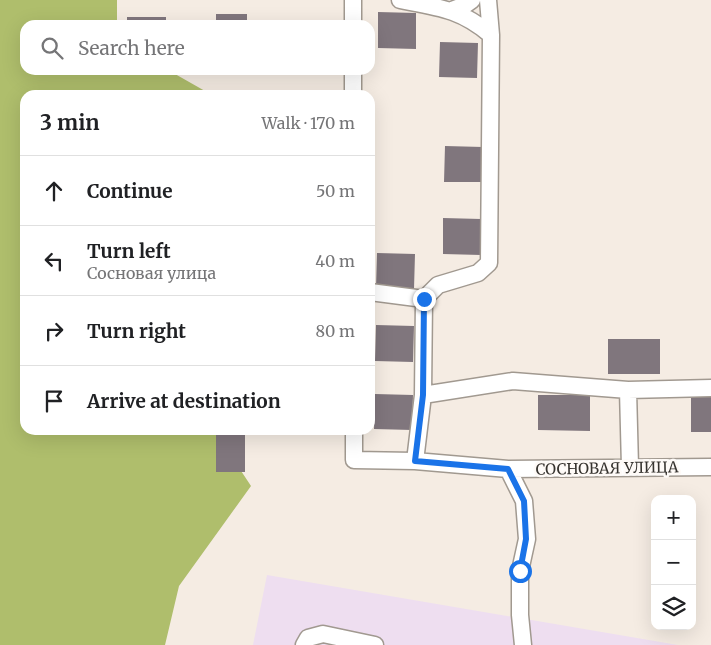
<!DOCTYPE html>
<html lang="en">
<head>
<meta charset="utf-8">
<style>
	:root { --surface:#fff; --page:#f6f6f6; --text:#202124; --muted:#757577; --line:#e0e0e0 }
	body { margin:0; font-family:Merriweather,serif; background:var(--page); color:var(--text) }
	.controls { position:absolute; right:15px; bottom:15px; display:grid; overflow:hidden; border-radius:10px; box-shadow:0 5px 20px #0002 }
	.controls button { width:45px; height:45px; display:grid; place-items:center; padding:0; border:0; border-bottom:1px solid var(--line); background:var(--surface); color:var(--text); font:25px sans-serif }
	.stop { position:absolute; width:15px; height:15px; margin:-11px; border:4px solid #1a73e8; border-radius:50%; background:#fff }
	.stop.end { background:#1a73e8; border-color:#fff; box-shadow:0 1px 5px #0008 }
	.list { margin:0; padding:0; list-style:none }
	h2 { display:flex; justify-content:space-between; align-items:center; height:65px; margin:0; padding:0 20px; font-size:21px }
	h2 small { font-size:16px; font-weight:400; color:var(--muted) }
	.list li { display:grid; grid-template-columns:32px 1fr auto; gap:15px; align-items:center; box-sizing:border-box; height:70px; padding:0 20px; border-top:1px solid var(--line) }
	.list b { display:block; font-size:19px; white-space:nowrap }
	.list p { margin:0; font-size:16px; white-space:nowrap; color:var(--muted) }
	.list em { font-size:16px; font-style:normal; color:var(--muted) }
	.icon { flex:none; width:28px; height:28px; fill:none; stroke:currentColor; stroke-width:2; stroke-linecap:round; stroke-linejoin:round }
	.map { position:relative; flex:none; width:711px; height:645px; overflow:hidden }
	.search { position:absolute; background:var(--surface); box-shadow:0 5px 20px #0002; left:20px; top:20px; width:355px; height:55px; display:flex; align-items:center; gap:12px; box-sizing:border-box; padding:0 18px; border-radius:15px; color:var(--muted); font-size:19px }
	.panel { position:absolute; background:var(--surface); box-shadow:0 5px 20px #0002; left:20px; top:90px; width:355px; height:345px; border-radius:15px }
	.map>svg:first-child { display:block }
	.industrial { fill:#eedef0 }
	.forest { fill:#afbe6c }
	.building { fill:#80767d }
	.lines { fill:none; stroke-linecap:round; stroke-linejoin:round }
	.minor-casing { stroke:#a19990; stroke-width:19 }
	.minor { stroke:#fff; stroke-width:16 }
	.route { stroke:#1a73e8; stroke-width:6 }
	.labels { text-anchor:middle; dominant-baseline:central; stroke-width:5; stroke-linejoin:round; paint-order:stroke }
	.street-label { font-size:15px; fill:#36332f; stroke:#fefaf7 }
</style>
</head>
<body>
<div class="map">
<svg width="711" height="645" viewBox="0 0 711 645">
	<rect width="100%" height="100%" fill="#f5ece3"/>
	<!-- industrial -->
	<path class="industrial" d="M 267,575 L 678,645 L 253,645 Z"/>
	<!-- forest -->
	<path class="forest" d="M 0,0 L 117,0 L 117,25 L 25,25 L 25,70 L 168,70 L 205,91 L 204,95 L 25,95 L 25,430 L 214,430 L 251,486 L 179,586 L 165,645 L 0,645 Z"/>
	<!-- building -->
	<path class="building" d="M 378,12 L 416,13 L 416,49 L 378,48 Z
		M 216,14 L 247,14 L 247,25 L 216,25 Z
		M 127,17 L 166,17 L 166,25 L 127,25 Z
		M 440,42 L 478,43 L 477,78 L 439,77 Z
		M 445,146 L 483,147 L 482,182 L 444,182 Z
		M 443,218 L 481,219 L 481,255 L 443,254 Z
		M 377,253 L 415,254 L 414,289 L 376,289 Z
		M 376,325 L 414,326 L 413,362 L 375,361 Z
		M 608,339 L 660,339 L 660,374 L 608,374 Z
		M 375,394 L 413,395 L 412,430 L 374,429 Z
		M 538,395 L 590,395 L 590,431 L 538,430 Z
		M 691,397 L 711,397 L 711,432 L 691,432 Z
		M 216,435 L 245,435 L 245,472 L 216,472 Z"/>
	<g class="lines">
		<!-- minor casing -->
		<g class="minor-casing">
			<path id="minor" d="M 400,0 C 437,7 461,9 491,35
				M 452,10 L 465,5 L 472,0
				M 353,25 L 353,0
				M 353,95 L 353,70
				M 370,292 L 424,299
				M 628,390 L 711,388
				M 423,395 L 513,381 L 628,390 L 630,467
				M 354,430 L 354,460 L 415,461 L 508,469 L 711,467
				M 415,461 L 423,395 L 424,299 L 438,285 L 478,273 L 489,263 L 491,35 L 488,0
				M 508,469 L 524,501 L 527,539 L 520,571 L 520,615 L 523,645
				M 304,645 L 308,638 L 323,634 L 375,645"/>
		</g>
		<!-- minor -->
		<use href="#minor" class="minor"/>
	</g>
	<g class="lines">
		<!-- route -->
		<path class="route" d="M 424,299 L 423,395 L 415,461 L 508,469 L 524,501 L 526,539 L 520,571"/>
	</g>
	<g class="labels">
		<!-- street labels -->
		<g class="street-label">
			<text transform="translate(607 468) rotate(-1)">СОСНОВАЯ УЛИЦА</text>
		</g>
	</g>
</svg>
<div class="controls">
<button>+</button>
<button>−</button>
<button><svg class="icon" aria-label="layers" viewBox="0 0 24 24"><path d="M12 4l9 5-9 5-9-5zM3 14l9 5 9-5"/></svg></button>
</div>
<div class="stop" style="left:520px;top:571px"></div>
<div class="stop end" style="left:424px;top:299px"></div>
<div class="search"><svg class="icon" aria-label="search" viewBox="0 0 24 24"><circle cx="10" cy="10" r="6"/><path d="M15 15l6 6"/></svg>Search here</div>
<section class="panel">
<h2>3 min<small>Walk · 170 m</small></h2>
<ul class="list">
<li><svg class="icon" aria-label="ahead" viewBox="0 0 24 24"><path d="M12 20V5M6 11l6-6 6 6"/></svg><div><b>Continue</b></div><em>50 m</em></li>
<li><svg class="icon" aria-label="left" viewBox="0 0 24 24"><path d="M17 20v-9H6M10 6l-5 5 5 5"/></svg><div><b>Turn left</b><p>Сосновая улица</p></div><em>40 m</em></li>
<li><svg class="icon" aria-label="right" viewBox="0 0 24 24"><path d="M7 20v-9h11M14 6l5 5-5 5"/></svg><div><b>Turn right</b></div><em>80 m</em></li>
<li><svg class="icon" aria-label="arrive" viewBox="0 0 24 24"><path d="M6 21V4h12l-3 4 3 4H6"/></svg><div><b>Arrive at destination</b></div></li>
</ul>
</section>
</div>
</body>
</html>
